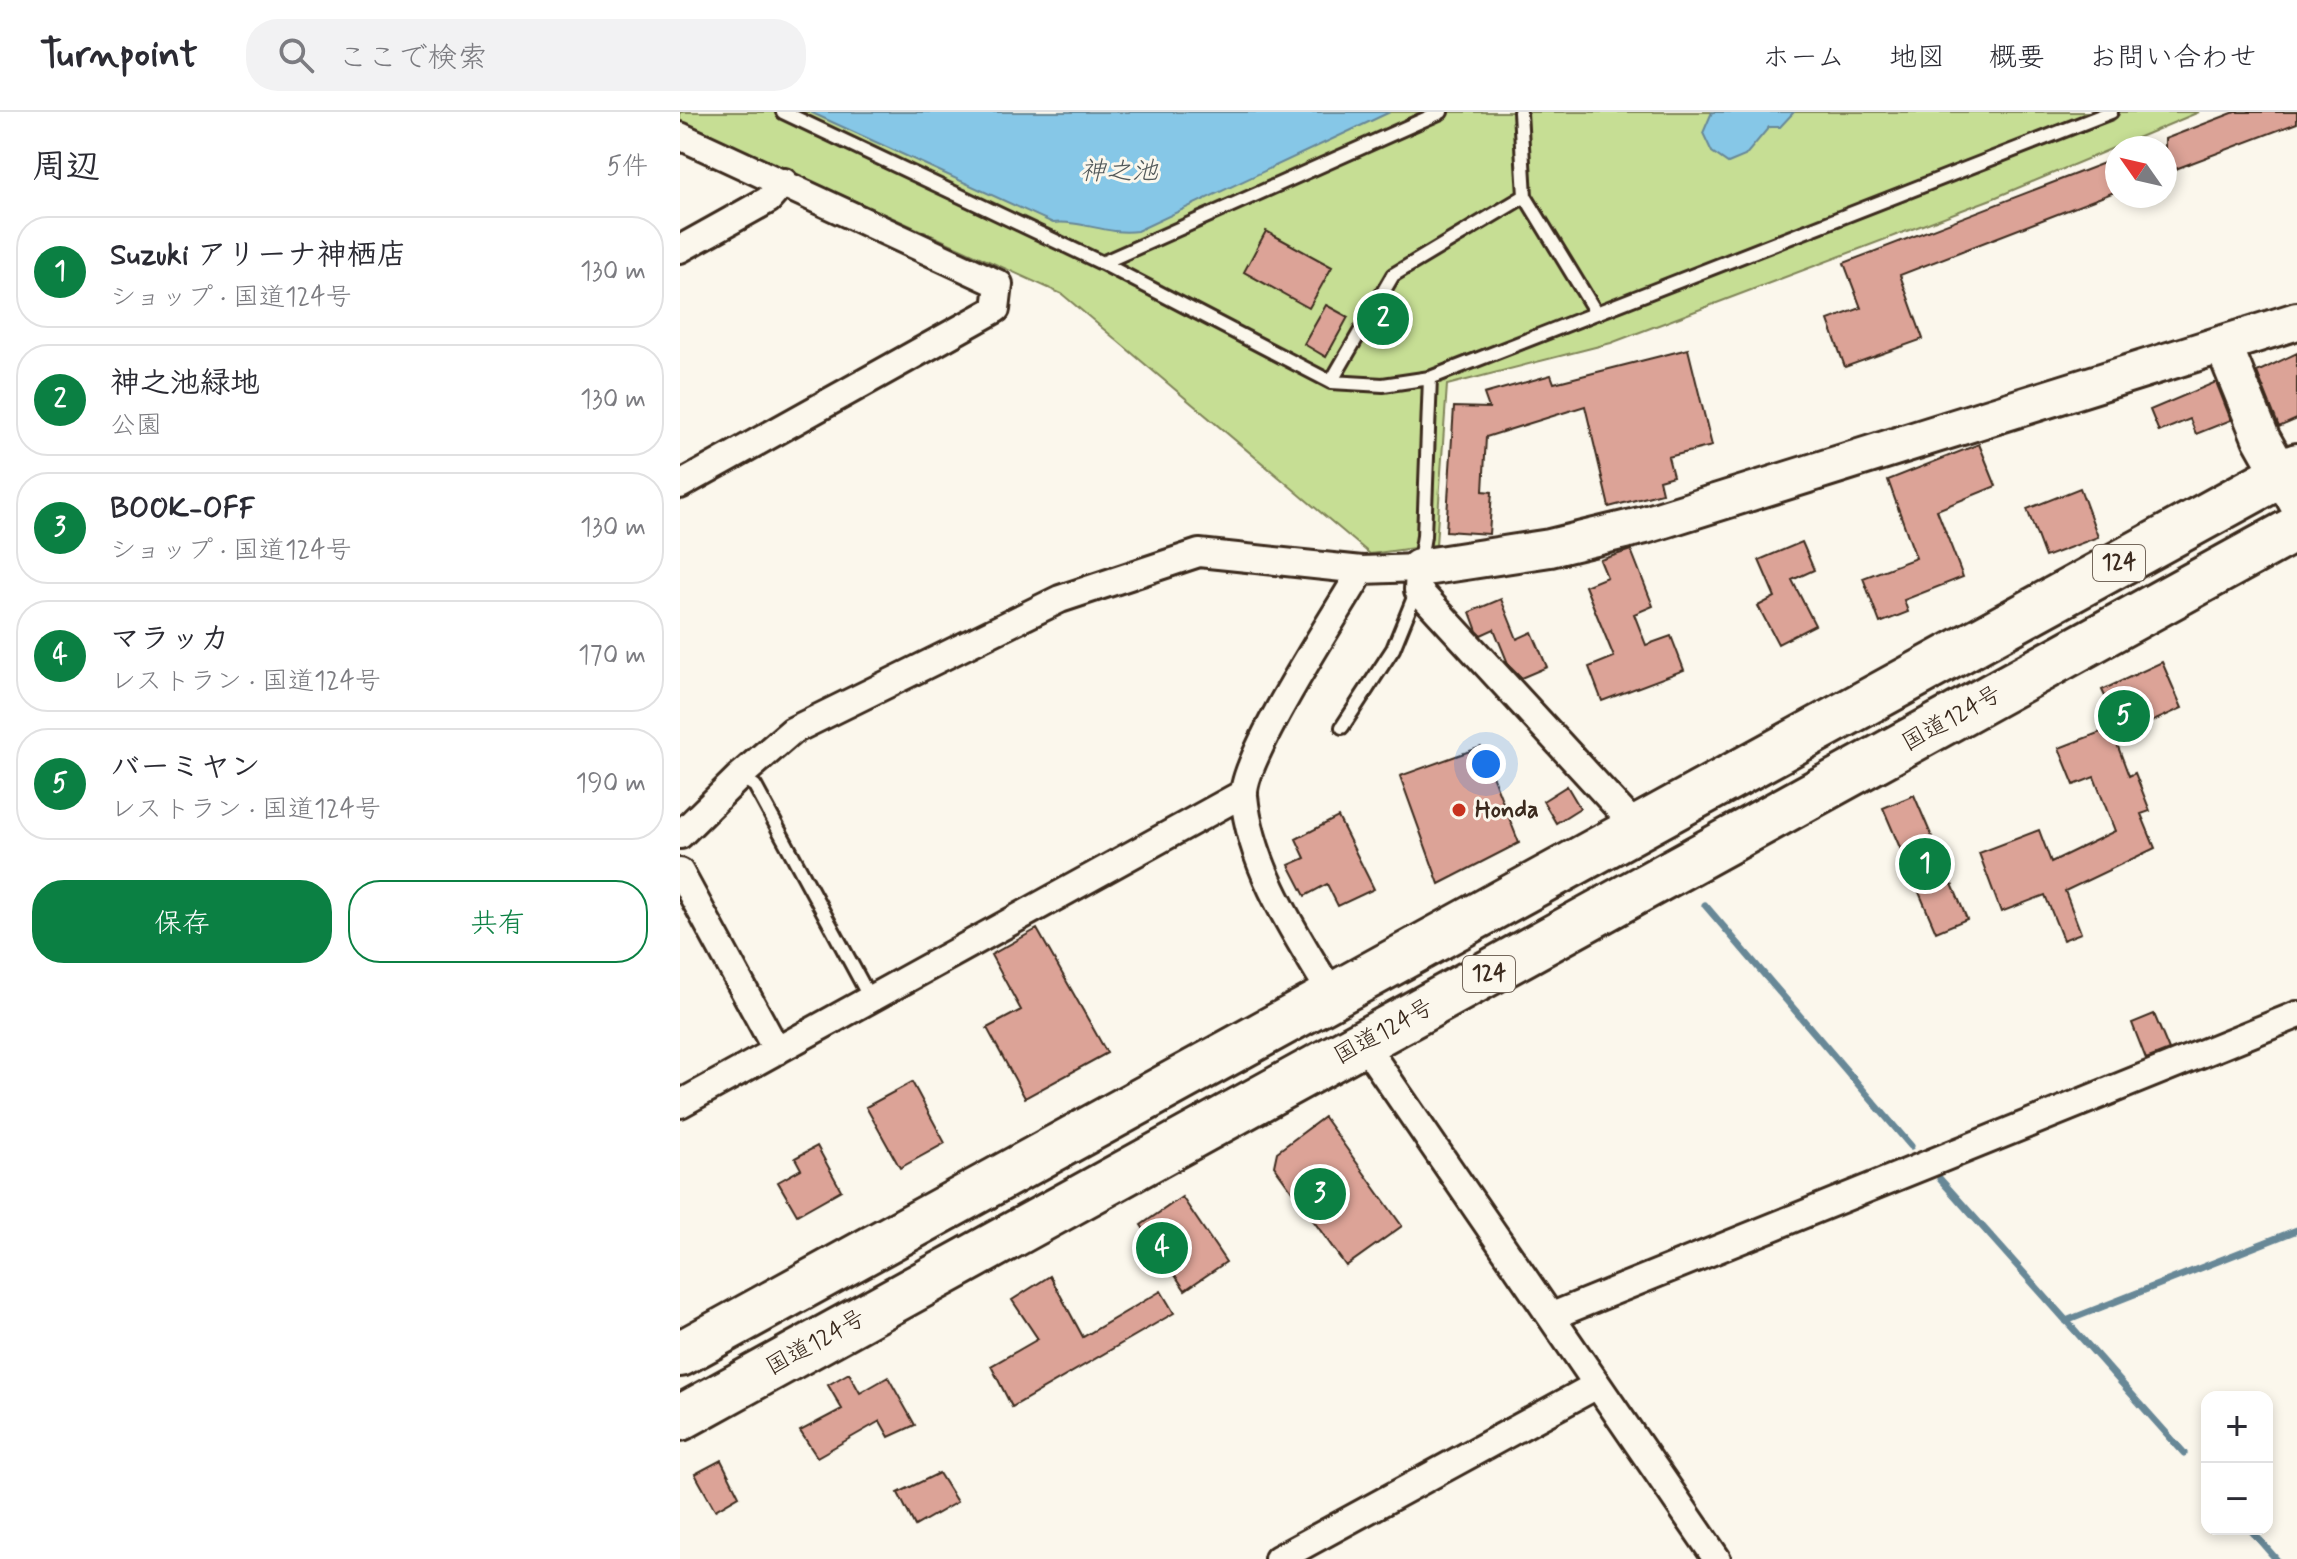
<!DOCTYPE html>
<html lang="ja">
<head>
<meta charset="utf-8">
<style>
	:root { --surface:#fff; --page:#f2f2f3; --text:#2b2b33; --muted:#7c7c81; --line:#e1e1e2; --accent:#0b8043 }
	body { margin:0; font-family:Mynerve,"Klee One",sans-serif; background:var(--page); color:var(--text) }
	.controls { position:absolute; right:24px; bottom:24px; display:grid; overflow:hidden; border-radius:16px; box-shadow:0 4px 12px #0003 }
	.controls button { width:72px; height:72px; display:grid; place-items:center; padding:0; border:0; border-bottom:2px solid var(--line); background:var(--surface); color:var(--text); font:40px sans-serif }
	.compass { position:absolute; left:1425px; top:24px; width:72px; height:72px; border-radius:50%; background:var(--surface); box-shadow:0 4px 12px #0003; rotate:304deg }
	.you { position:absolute; left:806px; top:652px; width:28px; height:28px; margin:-20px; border:6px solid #fff; border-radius:50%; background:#1a73e8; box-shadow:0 0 0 12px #1a73e833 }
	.badge { display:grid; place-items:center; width:52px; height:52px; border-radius:50%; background:var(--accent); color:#fff; font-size:26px; font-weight:700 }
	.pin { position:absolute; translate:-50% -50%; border:4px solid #fff; box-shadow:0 2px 8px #0006 }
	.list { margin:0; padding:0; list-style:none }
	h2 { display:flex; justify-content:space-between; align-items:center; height:104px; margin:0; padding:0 32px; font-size:34px }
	h2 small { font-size:26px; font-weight:400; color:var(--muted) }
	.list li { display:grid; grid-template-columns:52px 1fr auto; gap:24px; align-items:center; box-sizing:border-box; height:112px; margin:0 16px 16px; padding:0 16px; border:2px solid var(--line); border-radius:32px }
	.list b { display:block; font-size:30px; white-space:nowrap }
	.list p { margin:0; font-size:26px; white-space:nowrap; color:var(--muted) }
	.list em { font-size:26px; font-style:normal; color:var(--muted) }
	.actions { display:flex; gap:16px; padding:24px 32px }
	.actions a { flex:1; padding:18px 0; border:2px solid var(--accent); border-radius:32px; text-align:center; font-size:28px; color:var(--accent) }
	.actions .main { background:var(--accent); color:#fff }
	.icon { flex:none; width:44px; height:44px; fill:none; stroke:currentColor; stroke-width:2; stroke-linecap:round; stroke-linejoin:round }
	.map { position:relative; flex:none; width:1617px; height:1447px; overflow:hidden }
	header { display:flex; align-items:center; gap:48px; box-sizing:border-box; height:112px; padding:0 40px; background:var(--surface); border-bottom:2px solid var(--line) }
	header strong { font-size:38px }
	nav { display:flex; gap:44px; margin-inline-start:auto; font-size:28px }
	.search { width:560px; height:72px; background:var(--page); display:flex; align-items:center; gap:20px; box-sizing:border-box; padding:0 28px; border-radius:32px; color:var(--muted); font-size:30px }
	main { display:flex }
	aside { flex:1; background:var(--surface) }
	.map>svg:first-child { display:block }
	.green { fill:#c6de94; stroke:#808459; stroke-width:2 }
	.water { fill:#86c7e7; stroke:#688897; stroke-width:2 }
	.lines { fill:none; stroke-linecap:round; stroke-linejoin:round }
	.stream { stroke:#688897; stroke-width:7 }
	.building { fill:#dca397; stroke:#3b2a1e; stroke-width:2 }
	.lane-casing { stroke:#3b2a1e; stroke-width:18 }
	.street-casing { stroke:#3b2a1e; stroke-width:32 }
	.secondary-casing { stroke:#3b2a1e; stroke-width:42 }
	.highway-casing { stroke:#3b2a1e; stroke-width:50 }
	.lane { stroke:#fbf7ec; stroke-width:12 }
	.street { stroke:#fbf7ec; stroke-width:26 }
	.secondary { stroke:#fbf7ec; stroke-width:36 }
	.highway { stroke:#fbf7ec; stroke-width:44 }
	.poi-dot { fill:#c8321e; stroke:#fbf7ec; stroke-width:3 }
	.labels { text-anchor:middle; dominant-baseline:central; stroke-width:6; stroke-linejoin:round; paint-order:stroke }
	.shield { fill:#fbf7ec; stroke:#75685c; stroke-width:2 }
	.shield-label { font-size:22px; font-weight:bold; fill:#3b2a1e }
	.street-label { font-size:24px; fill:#3b2a1e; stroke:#fbf7ec }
	.poi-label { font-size:24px; font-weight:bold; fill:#3b2a1e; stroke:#fbf7ec; text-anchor:start }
	.water-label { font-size:26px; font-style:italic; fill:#52595a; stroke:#fbf7ec }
</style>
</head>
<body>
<header>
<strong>Turnpoint</strong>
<div class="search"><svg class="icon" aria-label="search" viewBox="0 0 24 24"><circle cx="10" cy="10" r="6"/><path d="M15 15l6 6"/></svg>ここで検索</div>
<nav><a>ホーム</a><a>地図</a><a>概要</a><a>お問い合わせ</a></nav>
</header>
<main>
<aside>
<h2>周辺<small>5件</small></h2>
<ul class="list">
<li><span class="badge">1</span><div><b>Suzuki アリーナ神栖店</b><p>ショップ · 国道124号</p></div><em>130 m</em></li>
<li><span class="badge">2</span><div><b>神之池緑地</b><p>公園</p></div><em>130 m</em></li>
<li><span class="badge">3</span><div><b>BOOK-OFF</b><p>ショップ · 国道124号</p></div><em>130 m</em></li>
<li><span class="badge">4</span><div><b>マラッカ</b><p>レストラン · 国道124号</p></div><em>170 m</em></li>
<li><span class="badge">5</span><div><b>バーミヤン</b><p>レストラン · 国道124号</p></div><em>190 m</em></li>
</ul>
<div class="actions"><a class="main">保存</a><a>共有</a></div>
</aside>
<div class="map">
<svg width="1617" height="1447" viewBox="0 0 1617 1447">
	<rect width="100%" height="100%" fill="#fbf7ec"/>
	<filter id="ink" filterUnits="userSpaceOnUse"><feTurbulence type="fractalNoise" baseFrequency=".0125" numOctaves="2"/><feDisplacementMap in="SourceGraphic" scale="16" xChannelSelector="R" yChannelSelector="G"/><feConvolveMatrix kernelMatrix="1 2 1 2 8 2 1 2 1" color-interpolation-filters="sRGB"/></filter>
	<g filter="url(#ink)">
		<!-- green -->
		<path class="green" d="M 0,0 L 1519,0 L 1314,86 L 931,231 L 767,273 L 756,433 L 690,442 L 382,182 L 0,10 Z"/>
		<!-- water -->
		<path class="water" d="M 130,0 L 710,0 L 457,119 C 427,123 402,108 373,111 Z
			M 1032,0 L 1114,0 L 1100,15 L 1089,15 L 1065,44 L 1048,51 L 1032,40 L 1023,21 Z"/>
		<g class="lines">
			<!-- stream -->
			<path class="stream" d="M 1025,793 L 1231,1034
				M 1260,1067 L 1504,1341
				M 1386,1209 L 1617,1118
				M 1570,1417 L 1596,1447"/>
		</g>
		<!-- building -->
		<path class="building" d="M 1555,0 L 1617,0 L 1617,11 L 1485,61 L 1485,27 Z
			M 1437,46 L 1437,79 L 1220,163 L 1243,227 L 1165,255 L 1148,208 L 1181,196 L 1164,151 Z
			M 586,119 L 652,155 L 629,196 L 564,160 Z
			M 646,193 L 668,205 L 646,245 L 624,232 Z
			M 1008,237 L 1032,334 L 988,345 L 993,364 L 979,368 L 982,381 L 929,395 L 905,294 L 806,325 L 803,379 L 812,380 L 809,422 L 766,419 L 774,295 L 809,296 L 804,282 L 871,263 L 874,271 Z
			M 1617,241 L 1617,307 L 1599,315 L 1577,260 Z
			M 1536,270 L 1551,308 L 1516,322 L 1510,307 L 1479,320 L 1470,298 Z
			M 1299,332 L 1316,374 L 1257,398 L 1283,465 L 1224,488 L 1228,500 L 1200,511 L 1183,466 L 1236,446 L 1208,368 Z
			M 1400,376 L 1418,425 L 1365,445 L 1347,397 Z
			M 1122,430 L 1134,458 L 1112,468 L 1135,513 L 1098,532 L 1078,494 L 1095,485 L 1079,448 Z
			M 951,438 L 973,494 L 954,502 L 966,533 L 991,524 L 1004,558 L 922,589 L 909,555 L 934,545 L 905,474 L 927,465 L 920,448 Z
			M 821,487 L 837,527 L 852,520 L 867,555 L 841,566 L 829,554 L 814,517 L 801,523 L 797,519 L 790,500 Z
			M 1482,550 L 1502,596 L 1443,623 L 1422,578 Z
			M 1431,616 L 1449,664 L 1455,661 L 1470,699 L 1461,702 L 1475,736 L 1385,779 L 1401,821 L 1383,828 L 1365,783 L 1321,800 L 1299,741 L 1359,718 L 1371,750 L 1435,719 L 1414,665 L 1394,673 L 1379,636 Z
			M 801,635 L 839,731 L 759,772 L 720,664 Z
			M 887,674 L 900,696 L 876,711 L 863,689 Z
			M 1234,683 L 1287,807 L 1256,820 L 1203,696 Z
			M 658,705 L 694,777 L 658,794 L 647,772 L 625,784 L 609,753 L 625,746 L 616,727 Z
			M 357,817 L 427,941 L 345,986 L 307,916 L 341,898 L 311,843 Z
			M 1474,902 L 1489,938 L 1466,947 L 1452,911 Z
			M 232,970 L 265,1031 L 220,1056 L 186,995 Z
			M 644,1005 L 722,1114 L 666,1154 L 594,1054 L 597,1040 Z
			M 137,1034 L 161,1078 L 117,1103 L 98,1070 L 121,1057 L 115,1046 Z
			M 502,1085 L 546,1150 L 505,1178 L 461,1113 Z
			M 370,1164 L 403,1225 L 481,1179 L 494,1201 L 332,1295 L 311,1254 L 358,1227 L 332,1188 Z
			M 169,1261 L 180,1281 L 208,1265 L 235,1313 L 209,1325 L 200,1309 L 137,1345 L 120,1319 L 162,1297 L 148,1273 Z
			M 41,1348 L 59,1384 L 35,1398 L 15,1362 Z
			M 259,1361 L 277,1390 L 235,1414 L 218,1381 Z"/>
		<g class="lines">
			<!-- lane casing -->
			<g class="lane-casing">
				<path id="lane" d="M 103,0 L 422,151 L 651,270 L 703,273 L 750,266 L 1431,0
					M 840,0 L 845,84 L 915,199
					M 422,151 L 761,0
					M 651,270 L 713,163 L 845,84
					M 739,454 L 744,424 L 750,266
					M 662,615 L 713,537 L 737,478
					M 60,664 L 75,674 L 191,888"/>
			</g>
			<!-- street casing -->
			<g class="street-casing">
				<path id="street" d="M 0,24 L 319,172 L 316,197 L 0,373
					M 0,137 L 88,88 L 104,70
					M 0,723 L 60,664 L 112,619 L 380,487 L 519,441 L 682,458 L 739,456 L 738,478 L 957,716
					M 0,760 L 97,939
					M 653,884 C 617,824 571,757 564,684 C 561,647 659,498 682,458
					M 683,931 L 1037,1447
					M 0,992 L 564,681
					M 872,1204 L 1617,903
					M 598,1447 L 917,1273"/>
			</g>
			<!-- secondary casing -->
			<g class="secondary-casing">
				<path id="secondary" d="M 1543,232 L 1581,326 L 1617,390
					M 739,456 L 870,436 L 965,413 L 1617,209"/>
			</g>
			<!-- highway casing -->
			<g class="highway-casing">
				<path id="highway" d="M 0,1242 L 1617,354
					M 0,1306 L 1617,416"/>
			</g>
			<!-- lane -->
			<use href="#lane" class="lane"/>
			<!-- street -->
			<use href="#street" class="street"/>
			<!-- secondary -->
			<use href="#secondary" class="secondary"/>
			<!-- highway -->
			<use href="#highway" class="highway"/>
		</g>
	</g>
	<!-- markers -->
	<circle class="poi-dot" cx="779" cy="698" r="8"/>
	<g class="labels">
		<!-- shield labels -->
		<g class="shield">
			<rect x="1413" y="433" width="52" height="36" rx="6"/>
			<rect x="783" y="844" width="52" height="36" rx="6"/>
		</g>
		<g class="shield-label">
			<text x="1439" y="451">124</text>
			<text x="809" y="862">124</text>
		</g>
		<!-- street labels -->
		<g class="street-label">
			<text transform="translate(1272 607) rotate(-29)">国道124号</text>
			<text transform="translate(704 920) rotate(-29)">国道124号</text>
			<text transform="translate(136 1231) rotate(-29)">国道124号</text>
		</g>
		<!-- poi labels -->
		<g class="poi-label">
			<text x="795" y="698">Honda</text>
		</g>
		<!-- water labels -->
		<g class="water-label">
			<text x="439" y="60">神之池</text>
		</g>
	</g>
</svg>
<div class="controls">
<button>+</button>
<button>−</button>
</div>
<svg class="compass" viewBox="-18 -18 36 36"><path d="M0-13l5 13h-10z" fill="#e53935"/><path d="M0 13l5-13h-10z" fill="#7c7c81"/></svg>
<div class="you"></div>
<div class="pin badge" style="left:1245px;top:752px">1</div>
<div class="pin badge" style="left:703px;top:207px">2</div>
<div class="pin badge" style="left:640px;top:1082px">3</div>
<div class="pin badge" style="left:482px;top:1136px">4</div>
<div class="pin badge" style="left:1444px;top:604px">5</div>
</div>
</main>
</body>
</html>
